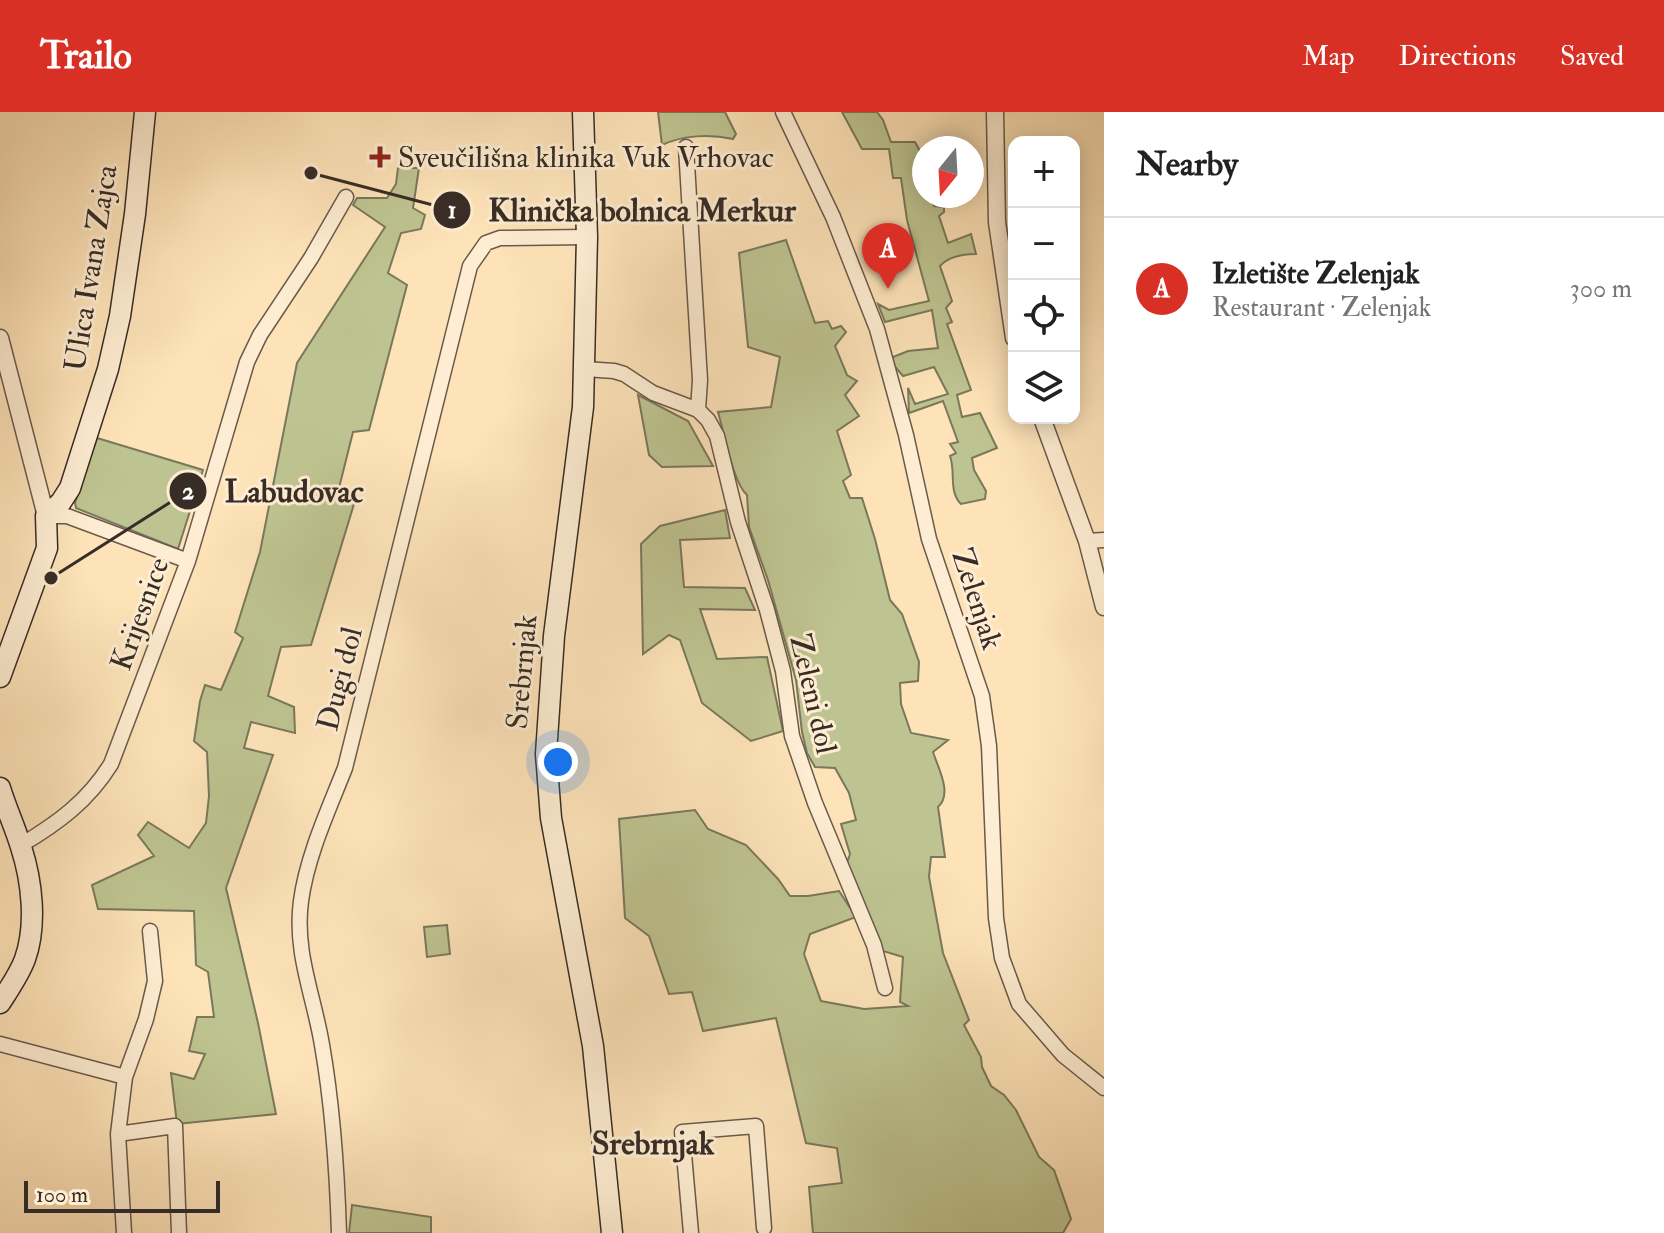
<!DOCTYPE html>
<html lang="en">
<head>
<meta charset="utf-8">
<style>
	:root { --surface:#fff; --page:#f2f2f2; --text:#222; --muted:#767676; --line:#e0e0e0; --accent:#d93025 }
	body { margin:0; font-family:"IM FELL Double Pica",serif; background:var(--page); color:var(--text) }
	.controls { position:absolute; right:24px; top:24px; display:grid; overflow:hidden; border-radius:16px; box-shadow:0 4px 20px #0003 }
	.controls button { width:72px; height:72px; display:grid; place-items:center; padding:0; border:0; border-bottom:2px solid var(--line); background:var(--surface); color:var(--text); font:40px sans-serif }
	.compass { position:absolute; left:912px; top:24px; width:72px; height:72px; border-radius:50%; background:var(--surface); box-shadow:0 4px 20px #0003; rotate:198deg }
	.scale { position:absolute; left:24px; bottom:20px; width:196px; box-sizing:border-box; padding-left:8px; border:4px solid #372c26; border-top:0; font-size:22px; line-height:28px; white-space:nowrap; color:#372c26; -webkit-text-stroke:6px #feedd2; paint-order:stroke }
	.you { position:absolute; left:558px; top:650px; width:28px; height:28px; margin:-20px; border:6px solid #fff; border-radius:50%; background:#1a73e8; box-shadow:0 0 0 12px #1a73e833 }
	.badge { display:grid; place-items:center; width:52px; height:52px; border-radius:50%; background:var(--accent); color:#fff; font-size:26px; font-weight:700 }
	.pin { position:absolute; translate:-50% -66px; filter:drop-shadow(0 2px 4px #0008) }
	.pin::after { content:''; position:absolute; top:42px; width:28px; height:24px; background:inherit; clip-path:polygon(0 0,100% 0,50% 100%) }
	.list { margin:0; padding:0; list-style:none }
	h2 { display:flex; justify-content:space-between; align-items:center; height:104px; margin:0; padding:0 32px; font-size:34px }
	h2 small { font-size:26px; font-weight:400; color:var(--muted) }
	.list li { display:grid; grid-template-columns:52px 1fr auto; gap:24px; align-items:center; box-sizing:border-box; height:144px; padding:0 32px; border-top:2px solid var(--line) }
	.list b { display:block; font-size:30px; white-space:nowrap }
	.list p { margin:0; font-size:26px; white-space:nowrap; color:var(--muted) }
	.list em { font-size:26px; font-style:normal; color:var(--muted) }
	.icon { flex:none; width:44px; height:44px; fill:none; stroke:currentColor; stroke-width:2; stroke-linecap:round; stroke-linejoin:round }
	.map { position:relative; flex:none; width:1104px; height:1121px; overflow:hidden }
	header { display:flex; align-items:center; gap:48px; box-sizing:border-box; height:112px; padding:0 40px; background:var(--accent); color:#fff }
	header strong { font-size:38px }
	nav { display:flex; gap:44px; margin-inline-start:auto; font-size:28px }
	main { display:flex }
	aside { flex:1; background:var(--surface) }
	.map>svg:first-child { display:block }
	.green { fill:#bec491; stroke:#7a785c; stroke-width:2 }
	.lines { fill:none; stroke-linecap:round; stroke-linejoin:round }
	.minor-casing { stroke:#695a4b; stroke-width:17 }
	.tertiary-casing { stroke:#695a4b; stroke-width:19 }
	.secondary-casing { stroke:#372c26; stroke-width:23 }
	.minor { stroke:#feedd2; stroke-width:14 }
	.tertiary { stroke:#feedd2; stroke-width:16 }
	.secondary { stroke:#feedd2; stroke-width:20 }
	.poi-dot { fill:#8f2418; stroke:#feedd2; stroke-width:3 }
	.labels { text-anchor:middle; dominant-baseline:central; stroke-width:6; stroke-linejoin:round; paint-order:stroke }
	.poi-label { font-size:30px; fill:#372c26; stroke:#feedd2; text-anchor:start }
	.street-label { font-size:30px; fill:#372c26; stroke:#feedd2 }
	.neighbourhood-label { font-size:32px; font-weight:bold; fill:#372c26; stroke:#feedd2 }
	.leader { fill:none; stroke:#372c26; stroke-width:3 }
	.callout-dot { fill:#372c26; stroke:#feedd2; stroke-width:3 }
	.mark-label { font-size:24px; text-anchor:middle; font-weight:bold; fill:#fff }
	.callout-label { font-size:32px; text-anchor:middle; font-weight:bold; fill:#372c26; stroke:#feedd2; stroke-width:6; stroke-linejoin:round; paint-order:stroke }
</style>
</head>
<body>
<header>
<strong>Trailo</strong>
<nav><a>Map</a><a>Directions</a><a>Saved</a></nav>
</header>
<main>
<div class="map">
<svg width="1104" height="1121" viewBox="0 0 1104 1121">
	<rect width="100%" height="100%" fill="#fee3b9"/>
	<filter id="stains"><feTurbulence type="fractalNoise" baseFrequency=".0025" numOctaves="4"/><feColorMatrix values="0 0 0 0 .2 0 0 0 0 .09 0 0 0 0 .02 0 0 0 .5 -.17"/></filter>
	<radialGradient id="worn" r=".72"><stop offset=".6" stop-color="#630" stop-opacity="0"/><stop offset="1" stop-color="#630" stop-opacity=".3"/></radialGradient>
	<!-- green -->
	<path class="green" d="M 658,0 L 725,0 L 736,22 L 733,27 C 710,22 683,23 662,33 Z
		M 842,0 L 877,0 L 883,8 L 891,30 L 915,30 L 924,46 L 924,84 L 930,84 L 934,94 L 944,95 L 944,100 L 939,104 L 948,131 L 971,122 L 976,142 C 964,142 949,144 940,154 L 952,189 L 946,196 L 952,210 L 947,212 L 971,278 L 957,283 L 962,305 L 980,301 L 997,336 L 972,346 L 974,358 L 986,379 L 985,387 L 961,392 C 948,379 956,360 950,344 L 956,341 L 950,332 L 958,330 L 943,289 L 909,301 L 908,276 L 915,292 L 948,282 L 934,255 L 903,264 L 891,250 L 893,245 L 908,239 L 938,236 L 932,198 L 885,210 L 878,192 L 889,198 L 929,189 L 907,108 L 901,66 L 893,66 L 889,37 L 862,37 Z
		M 398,56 L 419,56 L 413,96 L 425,103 L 421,117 L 401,121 L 388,161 L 407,173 L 369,318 L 353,320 L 339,376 L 354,392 L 311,533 L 281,535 L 268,584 L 294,595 L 295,621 L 251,610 L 244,636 L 273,643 L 226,776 L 258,911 L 276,1002 L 177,1012 L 171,961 L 194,967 L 205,942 L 189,939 L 197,905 L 214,905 L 208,860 L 196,853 L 194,799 L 98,797 L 92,773 L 154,744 L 138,723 L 148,710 L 189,736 L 206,711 L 209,684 L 207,640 L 194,629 L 200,589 L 205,573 L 221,578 L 243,526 L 235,520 L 260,440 L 297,251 L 385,115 L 353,93 L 357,86 L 387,86 L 396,72 Z
		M 786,128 L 815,211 L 828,209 L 832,217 L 841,214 L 846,220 L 835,234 L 847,263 L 857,269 L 845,283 L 859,304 L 837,319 L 851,363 L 843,369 L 850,386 L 862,386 L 875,427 L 890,488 L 902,502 L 919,550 L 918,569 L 900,571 L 901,592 L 911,621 L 948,628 L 933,640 C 938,656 953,682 938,695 L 945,745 L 931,745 L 929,765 L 943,841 L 969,908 L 964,913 L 981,945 L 982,955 L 991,974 L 1004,983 L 1016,998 L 1039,1045 L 1054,1058 L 1071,1107 L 1063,1121 L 813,1121 L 809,1075 L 842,1071 L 837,1036 L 806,1031 L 776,906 L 703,919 L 692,880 L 669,882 L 649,824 L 625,806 L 619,707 L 695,698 L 708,717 L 746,733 L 778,767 L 790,784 L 808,784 L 839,779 L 856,805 L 810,822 L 804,842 L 821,889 L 864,897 L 908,894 L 900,890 L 903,845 L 883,839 L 847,751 L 850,742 L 841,712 L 856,708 L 849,681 L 835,656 L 815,655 L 807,641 L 802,620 L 796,568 L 768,468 L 749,415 L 747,383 C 733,371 724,320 718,300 L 771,295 L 780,245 L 748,235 L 739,141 Z
		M 638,283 L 688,309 L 713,354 L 662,355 L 649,343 Z
		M 97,326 L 203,358 L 178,437 L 76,396 L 75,391 Z
		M 725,398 L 730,426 L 680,428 L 684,475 L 745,476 L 755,498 L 700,497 L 717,547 L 767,545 L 783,619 L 751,629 L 702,591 L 680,528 L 669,523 L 643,542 L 641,432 L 660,414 Z
		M 447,813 L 450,842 L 427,845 L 424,815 Z
		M 352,1093 L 431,1105 L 431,1121 L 349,1121 Z"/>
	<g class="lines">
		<!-- minor casing -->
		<g class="minor-casing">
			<path id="minor" d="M 783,0 L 833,105 L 877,217 L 906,323 L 929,427 L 982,584 L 989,634 L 996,806 L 1002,846 L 1019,892 L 1063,943 L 1104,976
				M 686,35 L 700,268 L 698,298
				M 585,257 L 614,259 L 624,262 L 653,281 L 698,298 L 708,308 L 717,324 L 738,410 L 767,498 L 783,559 L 792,624 L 815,691 L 874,833 L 885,876
				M 46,404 L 67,404 L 188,449
				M 1087,429 L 1104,428
				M 21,733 C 58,711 88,689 111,652 L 188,449 L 247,250 L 260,223 L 311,146 L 346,85
				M 0,932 L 125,965
				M 118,1022 L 175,1014 L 179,1121
				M 124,1121 L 118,1022 L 125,965 L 146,907 L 155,869 L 150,819
				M 339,1121 C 337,1057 333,996 322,933 C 314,884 294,840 301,789 C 307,744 328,699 345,656 L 470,154 L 486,131 L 500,126 L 587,125
				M 691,1121 L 682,1020 L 756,1014 L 764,1116"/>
		</g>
		<!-- tertiary casing -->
		<g class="tertiary-casing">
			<path id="tertiary" d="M 995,0 L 997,110 L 1014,226
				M 0,226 L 46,404
				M 1042,306 L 1087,429 L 1104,495"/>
		</g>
		<!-- secondary casing -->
		<g class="secondary-casing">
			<path id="secondary" d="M 583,0 L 587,125 L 583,295 L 554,524 L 546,642 L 551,706 L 593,934 L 612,1121
				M 0,565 L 47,436 L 46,404 L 61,390 L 70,376 L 108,257 L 120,204 L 135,102 L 145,0
				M 0,676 C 6,696 15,715 21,735 C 32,769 37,813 25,847 C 19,863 9,877 0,891"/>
		</g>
		<!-- minor -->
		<use href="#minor" class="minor"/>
		<!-- tertiary -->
		<use href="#tertiary" class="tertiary"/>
		<!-- secondary -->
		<use href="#secondary" class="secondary"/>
	</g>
	<!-- markers -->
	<path class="poi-dot" d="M376 33h8v8h8v8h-8v8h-8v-8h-8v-8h8z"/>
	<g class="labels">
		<!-- poi labels -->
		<g class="poi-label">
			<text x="398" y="45">Sveučilišna klinika Vuk Vrhovac</text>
		</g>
		<!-- street labels -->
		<g class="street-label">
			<text transform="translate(91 156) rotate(-81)">Ulica Ivana Zajca</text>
			<text transform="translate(977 487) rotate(72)">Zelenjak</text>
			<text transform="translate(140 502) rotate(-70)">Krijesnice</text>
			<text transform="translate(522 560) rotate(-85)">Srebrnjak</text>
			<text transform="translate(340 567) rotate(-76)">Dugi dol</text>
			<text transform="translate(813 582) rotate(77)">Zeleni dol</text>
		</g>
		<!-- neighbourhood labels -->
		<g class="neighbourhood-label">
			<text x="653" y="1032">Srebrnjak</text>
		</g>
	</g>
	<!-- callouts -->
	<path class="leader" d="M311 61L452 98M51 466L188 379"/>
	<g class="callout-dot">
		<circle cx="311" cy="61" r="8"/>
		<circle cx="51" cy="466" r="8"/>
		<circle cx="452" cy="98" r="20"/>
		<circle cx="188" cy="379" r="20"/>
	</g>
	<g class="mark-label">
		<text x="452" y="106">1</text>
		<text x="188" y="387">2</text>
	</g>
	<g class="callout-label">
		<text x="642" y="109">Klinička bolnica Merkur</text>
		<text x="294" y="390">Labudovac</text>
	</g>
	<rect width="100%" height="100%" filter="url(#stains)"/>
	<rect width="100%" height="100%" fill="url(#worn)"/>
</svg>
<div class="controls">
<button>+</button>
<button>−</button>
<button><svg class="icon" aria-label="locate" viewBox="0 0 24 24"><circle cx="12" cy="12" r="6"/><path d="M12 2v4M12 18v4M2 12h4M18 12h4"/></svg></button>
<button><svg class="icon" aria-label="layers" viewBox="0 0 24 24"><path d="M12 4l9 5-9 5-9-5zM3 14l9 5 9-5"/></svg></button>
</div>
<svg class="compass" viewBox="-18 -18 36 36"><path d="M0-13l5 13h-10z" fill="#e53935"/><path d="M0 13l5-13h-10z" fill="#767676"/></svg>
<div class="scale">100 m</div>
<div class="you"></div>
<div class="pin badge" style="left:888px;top:177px">A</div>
</div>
<aside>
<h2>Nearby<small></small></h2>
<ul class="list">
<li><span class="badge">A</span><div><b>Izletište Zelenjak</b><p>Restaurant · Zelenjak</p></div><em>300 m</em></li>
</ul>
</aside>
</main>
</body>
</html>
